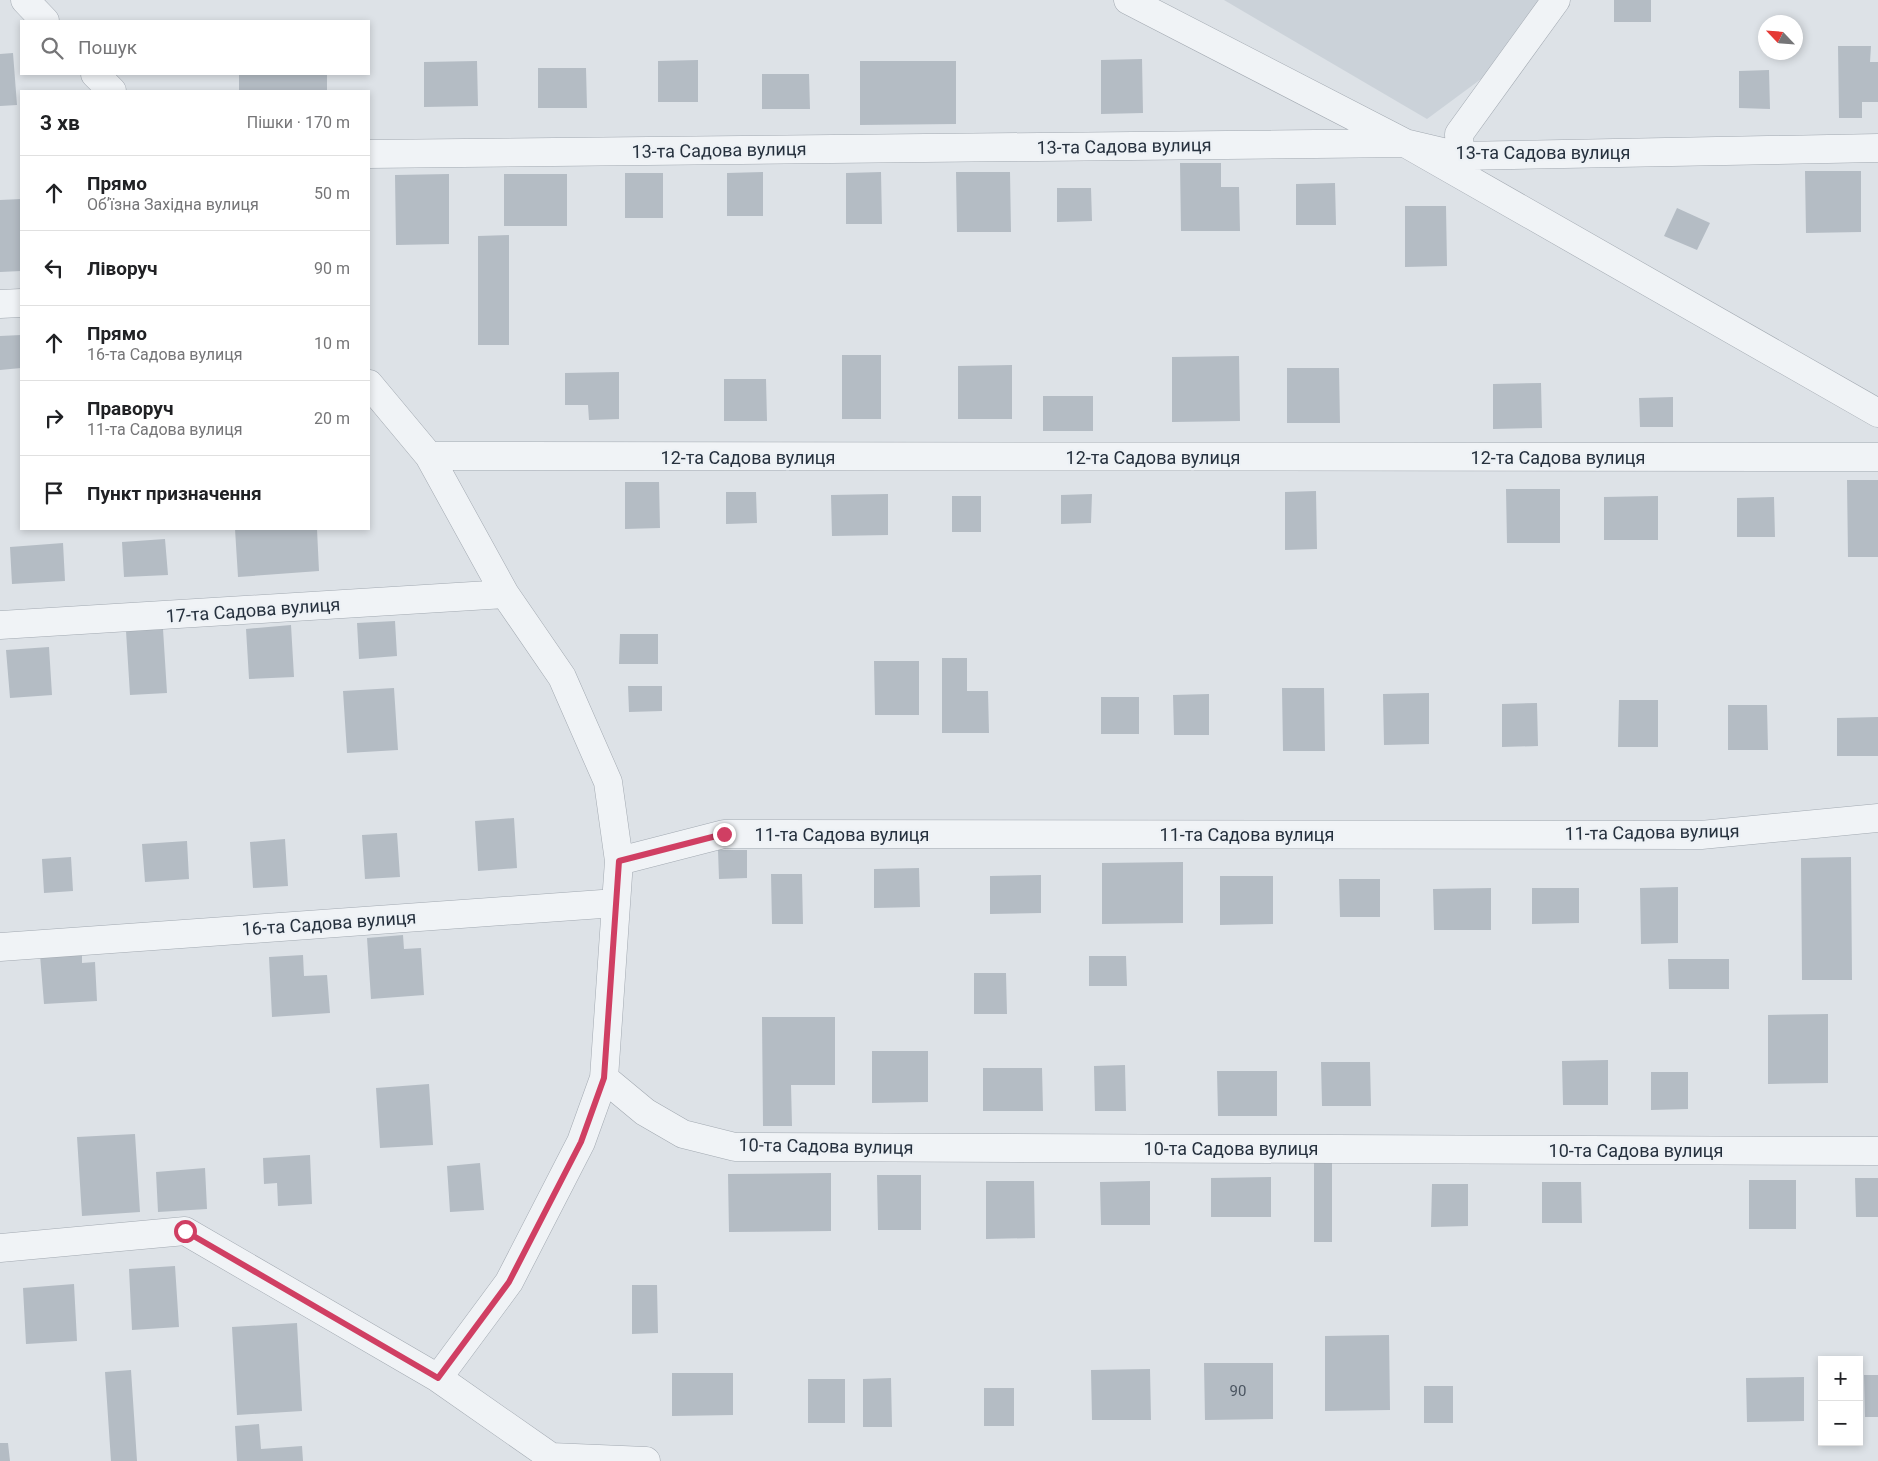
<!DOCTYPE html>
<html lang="uk">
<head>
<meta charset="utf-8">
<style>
	:root { --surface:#fff; --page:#f6f6f6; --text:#202124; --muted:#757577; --line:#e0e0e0 }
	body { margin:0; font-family:Roboto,sans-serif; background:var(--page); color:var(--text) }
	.controls { position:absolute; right:15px; bottom:15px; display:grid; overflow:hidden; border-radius:0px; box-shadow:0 2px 8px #0003 }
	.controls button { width:45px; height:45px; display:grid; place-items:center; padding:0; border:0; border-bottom:1px solid var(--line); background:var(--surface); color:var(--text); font:25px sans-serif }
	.compass { position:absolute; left:1758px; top:15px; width:45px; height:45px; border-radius:50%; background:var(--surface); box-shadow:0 2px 8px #0003; rotate:296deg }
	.stop { position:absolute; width:15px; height:15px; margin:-11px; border:4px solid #d03f63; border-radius:50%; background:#fff }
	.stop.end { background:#d03f63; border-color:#fff; box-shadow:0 1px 5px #0008 }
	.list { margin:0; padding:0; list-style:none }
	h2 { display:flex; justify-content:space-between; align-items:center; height:65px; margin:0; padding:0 20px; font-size:21px }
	h2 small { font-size:16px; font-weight:400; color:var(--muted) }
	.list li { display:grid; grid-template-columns:32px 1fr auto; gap:15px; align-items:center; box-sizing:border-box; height:75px; padding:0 20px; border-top:1px solid var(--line) }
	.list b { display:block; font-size:19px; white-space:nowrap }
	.list p { margin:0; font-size:16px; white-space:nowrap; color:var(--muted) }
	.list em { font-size:16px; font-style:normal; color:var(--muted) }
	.icon { flex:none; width:28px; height:28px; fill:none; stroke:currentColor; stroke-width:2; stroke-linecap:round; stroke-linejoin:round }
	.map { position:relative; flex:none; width:1878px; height:1461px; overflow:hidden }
	.search { position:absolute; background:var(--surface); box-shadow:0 2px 8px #0003; left:20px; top:20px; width:350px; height:55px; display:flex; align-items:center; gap:12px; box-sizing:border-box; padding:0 18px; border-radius:0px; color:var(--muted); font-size:19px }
	.panel { position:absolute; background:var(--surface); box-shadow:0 2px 8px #0003; left:20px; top:90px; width:350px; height:440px; border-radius:0px }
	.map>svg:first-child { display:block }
	.built { fill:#cbd2d9 }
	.building { fill:#b4bcc4 }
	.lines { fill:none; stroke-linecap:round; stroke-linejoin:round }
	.street-casing { stroke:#a2a9b1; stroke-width:29 }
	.street { stroke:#f0f3f6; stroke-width:28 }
	.route { stroke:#d03f63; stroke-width:6 }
	.labels { text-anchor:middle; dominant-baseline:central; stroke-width:4.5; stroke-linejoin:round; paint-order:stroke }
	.number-label { font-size:15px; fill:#4a5460 }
	.street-label { font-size:18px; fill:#26313e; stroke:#edf1f5 }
</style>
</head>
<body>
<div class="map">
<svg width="1878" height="1461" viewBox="0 0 1878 1461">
	<rect width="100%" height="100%" fill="#dde2e7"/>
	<!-- built -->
	<path class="built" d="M 1224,0 L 1539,0 L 1500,65 L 1427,119 Z"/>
	<!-- building -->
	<path class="building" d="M 1614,0 L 1651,0 L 1651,22 L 1614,22 Z
		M 1838,46 L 1871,46 L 1870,62 L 1878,62 L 1878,102 L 1862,102 L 1862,118 L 1839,118 Z
		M 13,53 L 17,105 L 0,106 L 0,54 Z
		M 1142,59 L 1143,113 L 1101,114 L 1101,60 Z
		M 698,60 L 698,102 L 658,102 L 658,61 Z
		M 477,61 L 478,106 L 424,107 L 424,62 Z
		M 860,61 L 956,61 L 956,124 L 860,125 Z
		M 538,68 L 586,68 L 587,108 L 538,108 Z
		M 1769,70 L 1770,109 L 1739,108 L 1739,71 Z
		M 239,74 L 327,74 L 327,91 L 239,91 Z
		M 762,74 L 809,74 L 810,109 L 762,109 Z
		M 1180,163 L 1221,163 L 1221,187 L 1239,187 L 1240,231 L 1181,231 Z
		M 1805,171 L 1861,171 L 1861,232 L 1806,233 Z
		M 763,172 L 763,216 L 727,216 L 727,173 Z
		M 881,172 L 882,224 L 846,224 L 846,173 Z
		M 956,172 L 1010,172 L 1011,232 L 957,232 Z
		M 625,173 L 663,173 L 663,218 L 625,218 Z
		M 449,174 L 449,244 L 396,245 L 395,175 Z
		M 504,174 L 567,174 L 567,226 L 504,226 Z
		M 1335,183 L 1336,225 L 1296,225 L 1296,184 Z
		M 1057,188 L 1091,188 L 1092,221 L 1057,222 Z
		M 21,199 L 21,271 L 0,272 L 0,200 Z
		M 1405,206 L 1446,206 L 1447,266 L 1405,267 Z
		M 1677,208 L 1710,223 L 1697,250 L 1664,236 Z
		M 509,235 L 509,345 L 478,345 L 478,236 Z
		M 21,335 L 21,368 L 0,370 L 0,336 Z
		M 842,355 L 881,355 L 881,419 L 842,419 Z
		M 1239,356 L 1240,421 L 1172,422 L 1172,357 Z
		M 1012,365 L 1012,419 L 958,419 L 958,366 Z
		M 1287,368 L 1339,368 L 1340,423 L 1287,423 Z
		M 619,372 L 619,419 L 589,420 L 588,405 L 565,405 L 565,373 Z
		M 724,379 L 766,379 L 767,421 L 724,421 Z
		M 1541,383 L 1542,428 L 1493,429 L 1493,384 Z
		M 1043,396 L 1093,396 L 1093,431 L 1043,431 Z
		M 1673,397 L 1673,427 L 1640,427 L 1639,398 Z
		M 1847,480 L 1878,480 L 1878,557 L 1848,557 Z
		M 625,482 L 659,482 L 660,528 L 625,529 Z
		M 1506,489 L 1560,489 L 1560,543 L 1507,543 Z
		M 1316,491 L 1317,549 L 1285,550 L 1285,492 Z
		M 726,492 L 756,492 L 757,523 L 726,524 Z
		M 888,494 L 888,535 L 832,536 L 831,495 Z
		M 1092,494 L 1091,523 L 1061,524 L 1061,495 Z
		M 952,496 L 981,496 L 981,532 L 952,532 Z
		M 1658,496 L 1658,540 L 1604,540 L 1604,497 Z
		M 1774,497 L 1775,537 L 1737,537 L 1737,498 Z
		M 235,529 L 317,529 L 319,571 L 238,577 Z
		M 165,539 L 168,575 L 124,577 L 122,542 Z
		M 63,543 L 65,581 L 12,584 L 10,547 Z
		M 395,621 L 397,656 L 359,659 L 357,623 Z
		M 291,625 L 294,677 L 249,679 L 246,629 Z
		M 163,629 L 167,693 L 130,695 L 126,631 Z
		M 620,634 L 658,634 L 658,664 L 619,664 Z
		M 49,647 L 52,695 L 10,698 L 6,650 Z
		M 942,658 L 967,658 L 967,691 L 988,691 L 989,733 L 942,733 Z
		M 874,661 L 919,661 L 919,715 L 875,715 Z
		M 628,686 L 662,686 L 662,711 L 629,712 Z
		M 394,688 L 398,750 L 347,753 L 343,691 Z
		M 1282,688 L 1324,688 L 1325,751 L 1283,751 Z
		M 1429,693 L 1429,744 L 1384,745 L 1383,694 Z
		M 1209,694 L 1209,735 L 1174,735 L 1173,695 Z
		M 1101,697 L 1139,697 L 1139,734 L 1101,734 Z
		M 1619,700 L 1658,700 L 1658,747 L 1618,747 Z
		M 1537,703 L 1538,746 L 1502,747 L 1502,704 Z
		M 1728,705 L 1767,705 L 1768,750 L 1728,750 Z
		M 1878,717 L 1878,756 L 1837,756 L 1837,718 Z
		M 514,818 L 517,868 L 478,871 L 475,821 Z
		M 397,833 L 400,877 L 365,879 L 362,835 Z
		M 285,839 L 288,886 L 253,888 L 250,842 Z
		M 187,841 L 189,879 L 145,882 L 142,844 Z
		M 718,850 L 747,850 L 747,878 L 719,879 Z
		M 71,857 L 73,891 L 44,893 L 42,859 Z
		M 1851,857 L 1852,980 L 1802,980 L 1801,858 Z
		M 1183,862 L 1183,923 L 1102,924 L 1102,863 Z
		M 919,868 L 920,907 L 874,908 L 874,869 Z
		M 771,874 L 802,874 L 803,924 L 772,924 Z
		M 1041,875 L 1041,913 L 990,914 L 990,876 Z
		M 1220,876 L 1273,876 L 1273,924 L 1220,925 Z
		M 1339,879 L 1380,879 L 1380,917 L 1340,917 Z
		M 1678,887 L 1678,943 L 1641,944 L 1640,888 Z
		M 1491,888 L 1491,930 L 1434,930 L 1433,889 Z
		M 1532,888 L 1579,888 L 1579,923 L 1532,924 Z
		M 403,935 L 404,949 L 421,948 L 424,995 L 371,999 L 367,938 Z
		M 82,952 L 82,963 L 95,962 L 97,1001 L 44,1004 L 40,955 Z
		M 303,955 L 304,976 L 327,975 L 330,1013 L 272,1017 L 269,957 Z
		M 1089,956 L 1126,956 L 1127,986 L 1089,986 Z
		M 1668,959 L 1729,959 L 1729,989 L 1669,989 Z
		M 974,973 L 1006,973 L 1007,1014 L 974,1014 Z
		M 1828,1014 L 1828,1083 L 1768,1084 L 1768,1015 Z
		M 762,1017 L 835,1017 L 835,1085 L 791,1085 L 792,1126 L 763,1126 Z
		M 872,1051 L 928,1051 L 928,1102 L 872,1103 Z
		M 1608,1060 L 1608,1105 L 1563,1105 L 1562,1061 Z
		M 1321,1062 L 1370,1062 L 1371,1106 L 1322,1106 Z
		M 1125,1065 L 1126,1111 L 1095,1111 L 1094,1066 Z
		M 983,1068 L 1042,1068 L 1043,1111 L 983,1111 Z
		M 1217,1071 L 1277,1071 L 1277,1116 L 1218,1116 Z
		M 1651,1072 L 1688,1072 L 1688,1109 L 1651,1110 Z
		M 429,1084 L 433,1145 L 380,1148 L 376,1088 Z
		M 135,1134 L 140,1212 L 82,1216 L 77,1137 Z
		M 310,1155 L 312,1204 L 278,1206 L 277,1183 L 264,1184 L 263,1158 Z
		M 1314,1162 L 1332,1162 L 1332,1242 L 1314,1242 Z
		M 480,1163 L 484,1210 L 450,1212 L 447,1166 Z
		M 205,1168 L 207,1209 L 158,1212 L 156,1172 Z
		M 831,1173 L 831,1231 L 729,1232 L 728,1174 Z
		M 877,1175 L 921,1175 L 921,1230 L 878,1230 Z
		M 1271,1177 L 1271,1217 L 1211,1217 L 1211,1178 Z
		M 1855,1178 L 1878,1178 L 1878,1217 L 1856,1217 Z
		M 1749,1180 L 1796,1180 L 1796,1229 L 1749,1229 Z
		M 986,1181 L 1034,1181 L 1035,1238 L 986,1239 Z
		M 1150,1181 L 1150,1225 L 1101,1225 L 1100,1182 Z
		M 1542,1182 L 1581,1182 L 1582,1223 L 1542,1223 Z
		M 1432,1184 L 1468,1184 L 1468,1226 L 1431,1227 Z
		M 175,1266 L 179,1327 L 132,1330 L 129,1269 Z
		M 74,1284 L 77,1341 L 26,1344 L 23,1288 Z
		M 632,1285 L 657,1285 L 658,1333 L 632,1334 Z
		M 297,1323 L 302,1411 L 237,1415 L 232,1327 Z
		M 1389,1335 L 1390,1410 L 1325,1411 L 1325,1336 Z
		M 1204,1363 L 1273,1363 L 1273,1419 L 1205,1420 Z
		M 1150,1369 L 1151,1420 L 1092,1420 L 1091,1370 Z
		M 131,1370 L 137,1461 L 111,1461 L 105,1372 Z
		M 672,1373 L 733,1373 L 733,1415 L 672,1416 Z
		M 1864,1375 L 1878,1375 L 1878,1417 L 1865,1417 Z
		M 1804,1377 L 1804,1421 L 1747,1422 L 1746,1378 Z
		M 891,1378 L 892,1427 L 863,1427 L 863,1379 Z
		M 808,1379 L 845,1379 L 845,1423 L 808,1423 Z
		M 1424,1386 L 1453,1386 L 1453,1423 L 1424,1423 Z
		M 984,1388 L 1014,1388 L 1014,1426 L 984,1426 Z
		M 259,1424 L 261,1449 L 302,1446 L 303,1461 L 237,1461 L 235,1426 Z
		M 0,1443 L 8,1443 L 10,1461 L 0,1461 Z"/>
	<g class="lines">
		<!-- street casing -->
		<g class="street-casing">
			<path id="street" d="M 25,0 L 45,21
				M 1128,0 L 1405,143 L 1878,413
				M 95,74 L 112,91
				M 369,154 L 1405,143 L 1460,156 L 1878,148
				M 1460,156 L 1459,134 L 1556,0
				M 0,304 L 21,303
				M 369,384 L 429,456 L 505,594 L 562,677 L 608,782 L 619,861 L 604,1078 L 581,1142 L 509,1282 L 438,1378
				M 429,456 L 1878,457
				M 0,625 L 505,594
				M 0,947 L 616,903 L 619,861 L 724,834 L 1701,835 L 1878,818
				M 604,1078 L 645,1112 L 683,1134 L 735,1147 L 1878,1151
				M 0,1248 L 185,1231 L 438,1378 L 551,1457 L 646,1461"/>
		</g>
		<!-- street -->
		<use href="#street" class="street"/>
	</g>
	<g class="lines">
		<!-- route -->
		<path class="route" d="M 185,1231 L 438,1378 L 509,1282 L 581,1142 L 604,1078 L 619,861 L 724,834"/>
	</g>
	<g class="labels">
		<!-- number labels -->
		<g class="number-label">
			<text x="1238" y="1391">90</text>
		</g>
		<!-- street labels -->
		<g class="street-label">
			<text transform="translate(1124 146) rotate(-1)">13-та Садова вулиця</text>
			<text transform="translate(719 150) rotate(-1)">13-та Садова вулиця</text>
			<text x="1543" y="152">13-та Садова вулиця</text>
			<text x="748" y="457">12-та Садова вулиця</text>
			<text x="1153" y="457">12-та Садова вулиця</text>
			<text x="1558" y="457">12-та Садова вулиця</text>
			<text transform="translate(253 610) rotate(-4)">17-та Садова вулиця</text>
			<text transform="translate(1652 832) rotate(-1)">11-та Садова вулиця</text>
			<text x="842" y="834">11-та Садова вулиця</text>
			<text x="1247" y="834">11-та Садова вулиця</text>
			<text transform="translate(329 923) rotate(-4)">16-та Садова вулиця</text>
			<text transform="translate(826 1146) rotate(1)">10-та Садова вулиця</text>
			<text x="1231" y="1148">10-та Садова вулиця</text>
			<text x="1636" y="1150">10-та Садова вулиця</text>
		</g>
	</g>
</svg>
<div class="controls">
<button>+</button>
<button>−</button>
</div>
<svg class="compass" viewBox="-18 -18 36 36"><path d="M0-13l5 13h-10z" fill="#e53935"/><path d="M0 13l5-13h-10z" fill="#757577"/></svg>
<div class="stop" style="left:185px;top:1231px"></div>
<div class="stop end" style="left:724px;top:834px"></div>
<div class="search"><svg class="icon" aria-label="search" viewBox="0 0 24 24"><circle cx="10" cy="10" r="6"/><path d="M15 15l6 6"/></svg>Пошук</div>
<section class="panel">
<h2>3 хв<small>Пішки · 170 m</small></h2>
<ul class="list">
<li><svg class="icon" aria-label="ahead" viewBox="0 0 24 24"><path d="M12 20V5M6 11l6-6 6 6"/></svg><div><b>Прямо</b><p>Обʼїзна Західна вулиця</p></div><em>50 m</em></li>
<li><svg class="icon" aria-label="left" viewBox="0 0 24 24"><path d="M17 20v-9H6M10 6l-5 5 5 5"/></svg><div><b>Ліворуч</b></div><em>90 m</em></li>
<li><svg class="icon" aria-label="ahead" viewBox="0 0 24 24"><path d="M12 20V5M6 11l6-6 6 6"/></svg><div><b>Прямо</b><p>16-та Садова вулиця</p></div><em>10 m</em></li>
<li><svg class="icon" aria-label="right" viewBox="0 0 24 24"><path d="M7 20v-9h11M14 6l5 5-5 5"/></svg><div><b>Праворуч</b><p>11-та Садова вулиця</p></div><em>20 m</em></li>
<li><svg class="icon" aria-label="arrive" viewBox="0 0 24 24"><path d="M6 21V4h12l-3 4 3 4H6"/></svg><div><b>Пункт призначення</b></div></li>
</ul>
</section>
</div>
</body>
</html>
